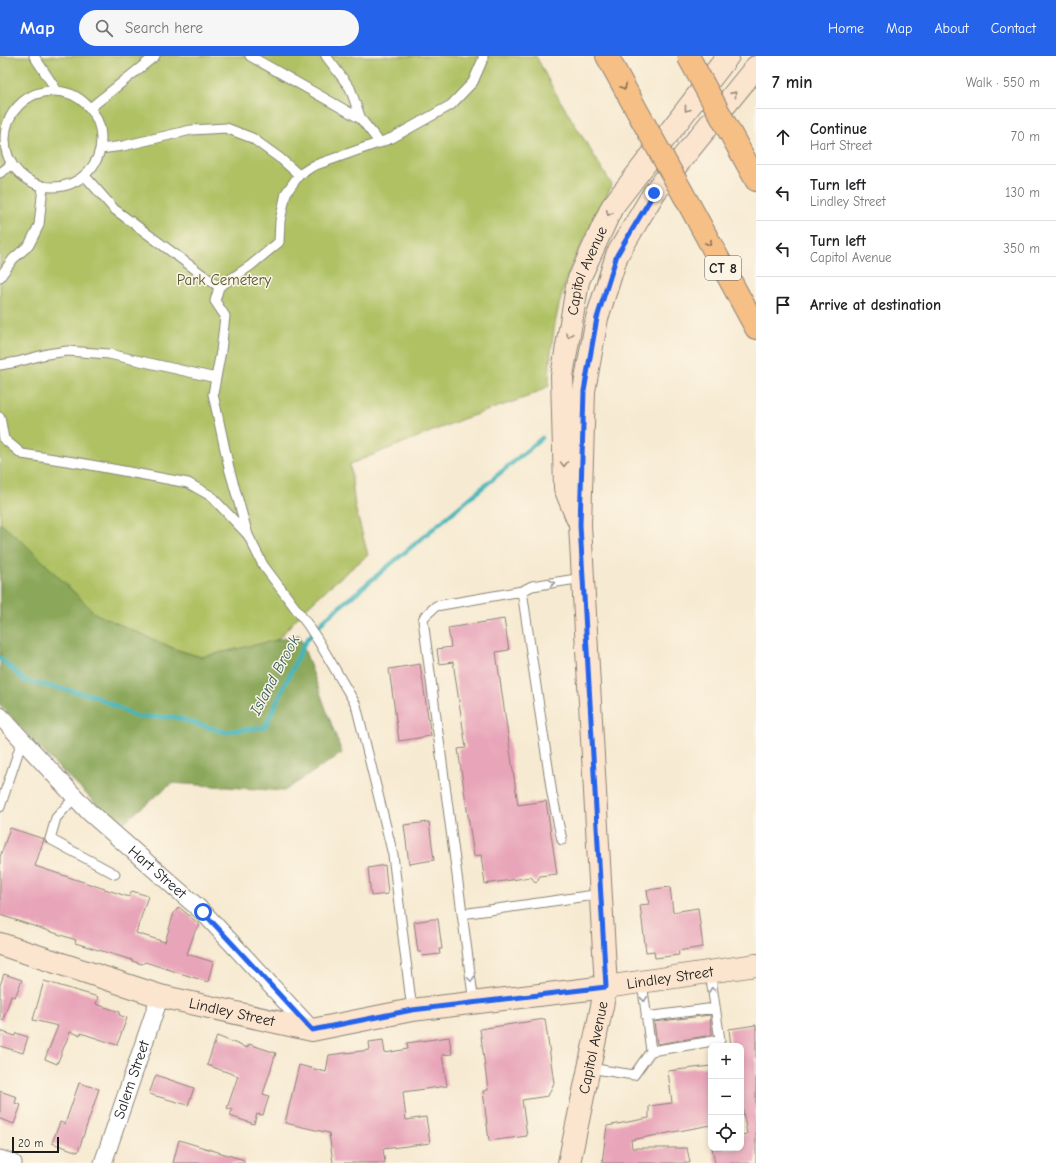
<!DOCTYPE html>
<html lang="en">
<head>
<meta charset="utf-8">
<style>
	:root { --surface:#fff; --page:#f6f6f6; --text:#202124; --muted:#757577; --line:#e0e0e0; --accent:#2563eb }
	body { margin:0; font-family:"Comic Neue",sans-serif; background:var(--page); color:var(--text) }
	.controls { position:absolute; right:12px; bottom:12px; display:grid; overflow:hidden; border-radius:8px; box-shadow:0 2px 6px #0003 }
	.controls button { width:36px; height:36px; display:grid; place-items:center; padding:0; border:0; border-bottom:1px solid var(--line); background:var(--surface); color:var(--text); font:20px sans-serif }
	.scale { position:absolute; left:12px; bottom:10px; width:47px; box-sizing:border-box; padding-left:4px; border:2px solid #1c1c1c; border-top:0; font-size:11px; line-height:14px; white-space:nowrap; color:#1c1c1c; -webkit-text-stroke:3px #fcf5e5; paint-order:stroke }
	.stop { position:absolute; width:12px; height:12px; margin:-9px; border:3px solid #2563eb; border-radius:50%; background:#fff }
	.stop.end { background:#2563eb; border-color:#fff; box-shadow:0 1px 4px #0008 }
	.list { margin:0; padding:0; list-style:none }
	h2 { display:flex; justify-content:space-between; align-items:center; height:52px; margin:0; padding:0 16px; font-size:17px }
	h2 small { font-size:13px; font-weight:400; color:var(--muted) }
	.list li { display:grid; grid-template-columns:26px 1fr auto; gap:12px; align-items:center; box-sizing:border-box; height:56px; padding:0 16px; border-top:1px solid var(--line) }
	.list b { display:block; font-size:15px; white-space:nowrap }
	.list p { margin:0; font-size:13px; white-space:nowrap; color:var(--muted) }
	.list em { font-size:13px; font-style:normal; color:var(--muted) }
	.icon { flex:none; width:22px; height:22px; fill:none; stroke:currentColor; stroke-width:2; stroke-linecap:round; stroke-linejoin:round }
	.map { position:relative; flex:none; width:756px; height:1107px; overflow:hidden }
	header { display:flex; align-items:center; gap:24px; box-sizing:border-box; height:56px; padding:0 20px; background:var(--accent); color:#fff }
	header strong { font-size:19px }
	nav { display:flex; gap:22px; margin-inline-start:auto; font-size:14px }
	.search { width:280px; height:36px; background:var(--page); display:flex; align-items:center; gap:10px; box-sizing:border-box; padding:0 14px; border-radius:22px; color:var(--muted); font-size:15px }
	main { display:flex }
	aside { flex:1; background:var(--surface) }
	.map>svg:first-child { display:block }
	.green { fill:#afc164; stroke:#666e40 }
	.forest { fill:#8ba75a; stroke:#54623b }
	.lines { fill:none; stroke-linecap:round; stroke-linejoin:round }
	.stream { stroke:#45b5bb; stroke-width:4.5 }
	.building { fill:#e8a4b9 }
	.lane-casing { stroke:#8a8377; stroke-width:11 }
	.street-casing { stroke:#8a8377; stroke-width:19 }
	.secondary-casing { stroke:#8a8377; stroke-width:24 }
	.highway-casing { stroke:#8a8377; stroke-width:24 }
	.lane { stroke:#fff; stroke-width:9 }
	.street { stroke:#fff; stroke-width:17 }
	.secondary { stroke:#fbe5cf; stroke-width:22 }
	.highway { stroke:#f5bf86; stroke-width:22 }
	.highway-bridge-casing { stroke:#8a8377; stroke-width:24; stroke-linecap:butt }
	.highway-bridge { stroke:#f5bf86; stroke-width:22 }
	.oneway { stroke:#886e51 }
	.oneway2 { stroke:#978b7e }
	.oneway3 { stroke:#999 }
	.route { stroke:#2563eb; stroke-width:5 }
	.labels { text-anchor:middle; dominant-baseline:central; stroke-width:3; stroke-linejoin:round; paint-order:stroke }
	.shield { fill:#fcf5e5; stroke:#5f5d58; stroke-width:1 }
	.shield-label { font-size:14px; font-weight:bold; fill:#1c1c1c }
	.street-label { font-size:15px; fill:#1c1c1c; stroke:#fcf5e5 }
	.park-label { font-size:15px; fill:#4f5635; stroke:#fcf5e5 }
	.water-label { font-size:16px; font-style:italic; fill:#2c595c; stroke:#fcf5e5 }
</style>
</head>
<body>
<header>
<strong>Map</strong>
<div class="search"><svg class="icon" aria-label="search" viewBox="0 0 24 24"><circle cx="10" cy="10" r="6"/><path d="M15 15l6 6"/></svg>Search here</div>
<nav><a>Home</a><a>Map</a><a>About</a><a>Contact</a></nav>
</header>
<main>
<div class="map">
<svg width="756" height="1107" viewBox="0 0 756 1107">
	<rect width="100%" height="100%" fill="#fcf5e5"/>
	<filter id="ink" filterUnits="userSpaceOnUse"><feTurbulence type="fractalNoise" baseFrequency=".025" numOctaves="2"/><feDisplacementMap in="SourceGraphic" scale="8" xChannelSelector="R" yChannelSelector="G"/><feConvolveMatrix kernelMatrix="1 2 1 2 8 2 1 2 1" color-interpolation-filters="sRGB"/></filter>
	<filter id="wash" filterUnits="userSpaceOnUse"><feTurbulence type="fractalNoise" baseFrequency=".012" numOctaves="4" result="noise"/><feDisplacementMap in="SourceGraphic" scale="16" xChannelSelector="R" yChannelSelector="G"/><feGaussianBlur stdDeviation="0.9" result="paint"/><feColorMatrix in="noise" values="0 0 0 0 0 0 0 0 0 0 0 0 0 0 0 0 0 1.4 0 .05"/><feComposite in="paint" operator="in"/></filter>
	<g filter="url(#wash)">
		<rect width="100%" height="100%" fill="#f7ead2"/>
		<!-- green -->
		<path class="green" d="M 0,0 L 536,0 L 553,33 L 612,129 C 601,154 587,177 575,202 C 557,243 550,286 549,330 L 527,341 L 463,363 L 350,408 L 355,451 L 368,499 L 329,531 L 303,555 L 271,591 L 236,620 L 0,567 Z"/>
		<!-- forest -->
		<path class="forest" d="M 0,467 L 26,489 L 96,558 L 175,593 L 201,601 L 299,579 L 342,697 L 284,735 L 172,727 L 119,770 L 51,704 L 0,649 Z"/>
		<g class="lines">
			<!-- stream -->
			<path class="stream" d="M 0,602 L 25,625 L 95,640 L 137,661 L 174,661 L 224,676 L 265,671 L 305,586 L 326,562 L 542,382"/>
		</g>
		<g id="blocks">
			<!-- building -->
			<path class="building" d="M 504,563 L 509,594 L 496,596 L 518,749 L 546,745 L 557,818 L 540,820 L 536,827 L 531,821 L 485,828 L 481,799 L 474,800 L 458,693 L 466,692 L 453,606 L 439,608 L 437,593 L 451,591 L 448,572 Z
				M 420,608 L 431,680 L 399,685 L 389,613 Z
				M 429,766 L 434,804 L 409,808 L 404,769 Z
				M 10,772 L 44,783 L 35,810 L 129,841 L 132,835 L 148,840 L 136,877 L 165,886 L 174,857 L 179,851 L 200,869 L 195,875 L 187,898 L 213,906 L 208,926 L 145,906 L 142,908 L 132,905 L 132,904 L 75,887 L 76,884 L 0,859 L 0,801 Z
				M 385,809 L 388,838 L 371,840 L 368,812 Z
				M 670,831 L 673,856 L 698,852 L 703,891 L 678,895 L 679,899 L 655,902 L 654,895 L 646,896 L 640,849 L 649,848 L 647,834 Z
				M 432,863 L 438,863 L 442,893 L 439,893 L 440,898 L 422,900 L 421,896 L 418,896 L 414,866 Z
				M 4,918 L 22,924 L 15,941 L 11,940 L 3,964 L 0,964 L 0,929 Z
				M 44,925 L 98,941 L 96,948 L 120,956 L 119,959 L 127,962 L 117,989 L 81,977 L 80,979 L 70,976 L 57,1008 L 45,1003 L 58,970 L 33,964 Z
				M 710,959 L 712,979 L 657,988 L 654,966 Z
				M 545,963 L 554,1027 L 548,1040 L 522,1044 L 527,1080 L 489,1085 L 483,1035 L 488,1034 L 480,973 Z
				M 756,969 L 756,1107 L 715,1107 L 712,1092 L 741,1092 L 741,1079 L 747,1078 L 741,1044 L 741,990 L 731,990 L 729,973 Z
				M 0,975 L 15,980 L 16,977 L 28,981 L 23,997 L 0,990 Z
				M 217,980 L 247,992 L 249,988 L 276,997 L 263,1038 L 269,1040 L 263,1059 L 257,1058 L 254,1068 L 230,1060 L 232,1054 L 227,1052 L 238,1020 L 207,1009 Z
				M 449,981 L 452,998 L 442,999 L 447,1030 L 403,1036 L 406,1064 L 426,1061 L 430,1087 L 383,1093 L 385,1107 L 333,1107 L 329,1077 L 285,1067 L 299,1009 L 326,1016 L 329,999 L 370,994 L 369,986 L 383,984 L 385,997 L 408,993 L 407,987 Z
				M 711,1010 L 711,1069 L 631,1084 L 632,1092 L 687,1092 L 690,1107 L 602,1107 L 607,1070 L 649,1062 L 649,1050 L 672,1047 L 668,1015 Z
				M 156,1019 L 194,1032 L 188,1049 L 149,1038 Z
				M 79,1027 L 99,1033 L 78,1096 L 52,1087 L 60,1066 L 65,1068 Z
				M 0,1035 L 17,1041 L 15,1047 L 21,1049 L 14,1068 L 0,1063 Z
				M 179,1084 L 244,1104 L 244,1107 L 173,1107 Z"/>
		</g>
	</g>
	<g filter="url(#ink)">
		<use href="#blocks" fill-opacity="0" stroke="#8a8377" stroke-width="1"/>
		<g class="lines">
			<!-- lane casing -->
			<g class="lane-casing">
				<path id="lane" d="M 34,0 L 57,35
					M 250,0 L 361,63 L 380,87
					M 326,0 L 350,32 L 361,63
					M5 83a48 48 0 1 1 96 0a48 48 0 1 1-96 0Z
					M 90,52 L 155,0
					M 100,93 L 123,90 L 191,74 L 226,72 L 252,82 L 281,103 L 299,119
					M 0,117 L 12,108
					M 85,120 L 114,153 L 219,231
					M 0,221 L 13,203 L 29,189 L 39,169 L 43,130
					M 0,309 L 17,306 L 47,298 L 67,295 L 109,298 L 216,322
					M 0,361 L 4,383 L 22,398 L 80,407 L 188,427 L 211,440 L 247,478
					M 522,535 L 532,530 L 583,522
					M 75,741 L 56,762 L 50,783 L 115,818
					M 0,751 L 22,685
					M 462,858 L 601,838
					M 642,926 L 651,995
					M 474,947 L 423,564 L 425,560 L 436,550 L 522,535 L 552,738 L 562,784
					M 412,954 L 393,799 L 356,649 L 319,586 L 308,569 L 263,509 L 248,479 L 229,412 L 213,338 L 221,295 L 225,260 L 215,245 L 219,231 L 250,210 L 279,186 L 280,165 L 286,137 L 299,119 L 313,110 L 392,82 L 451,49 L 473,26 L 483,3 L 483,0
					M 646,961 L 715,952
					M 589,1012 L 634,1019 L 651,995 L 720,984 L 710,916"/>
			</g>
			<!-- street casing -->
			<g class="street-casing">
				<g id="street">
					<path id="s1" d="M 0,660 L 88,755 L 203,856 L 312,974"/>
					<path d="M 0,1103 L 13,1107"/>
					<path id="s2" d="M 103,1107 L 160,940"/>
				</g>
			</g>
			<!-- secondary casing -->
			<g class="secondary-casing">
				<g id="secondary">
					<path id="s3" d="M 577,462 L 565,432 L 562,320 L 578,225 L 612,151 L 728,0"/>
					<path id="s4" d="M 0,888 L 160,940 L 312,974 L 412,954 L 606,931 L 756,909"/>
					<path id="s5" d="M 569,1107 L 606,931 L 580,469 L 584,335 L 597,262 L 617,199 L 654,137 L 756,11"/>
				</g>
			</g>
			<!-- highway casing -->
			<g class="highway-casing">
				<path id="highway" d="M 607,0 L 641,62
					M 739,93 L 756,124
					M 691,152 L 756,272"/>
			</g>
			<!-- lane -->
			<use href="#lane" class="lane"/>
			<!-- street -->
			<use href="#street" class="street"/>
			<!-- secondary -->
			<use href="#secondary" class="secondary"/>
			<!-- highway -->
			<use href="#highway" class="highway"/>
			<!-- highway-bridge casing -->
			<g class="highway-bridge-casing">
				<path id="highway-bridge" d="M 688,0 L 739,93
					M 641,62 L 691,152"/>
			</g>
			<!-- highway-bridge -->
			<use href="#highway-bridge" class="highway-bridge"/>
		</g>
		<!-- one-way arrows -->
		<defs><path id="oneway-chevron" d="M-2-3.5L2.5 0L-2 3.5" fill="none" stroke-width="1.6" stroke-linecap="round" stroke-linejoin="round"/></defs>
		<g class="oneway">
			<use href="#oneway-chevron" transform="translate(624 31) rotate(62)"/>
			<use href="#oneway-chevron" transform="translate(709 187) rotate(61)"/>
		</g>
		<g class="oneway2">
			<use href="#oneway-chevron" transform="translate(734 38) rotate(-51)"/>
			<use href="#oneway-chevron" transform="translate(687 53) rotate(128)"/>
			<use href="#oneway-chevron" transform="translate(609 157) rotate(115)"/>
			<use href="#oneway-chevron" transform="translate(569 279) rotate(99)"/>
			<use href="#oneway-chevron" transform="translate(564 408) rotate(89)"/>
		</g>
		<g class="oneway3">
			<use href="#oneway-chevron" transform="translate(552 527) rotate(-9)"/>
			<use href="#oneway-chevron" transform="translate(471 923) rotate(82)"/>
			<use href="#oneway-chevron" transform="translate(712 934) rotate(-98)"/>
			<use href="#oneway-chevron" transform="translate(644 943) rotate(84)"/>
		</g>
	</g>
	<g class="lines" filter="url(#ink)">
		<!-- route -->
		<path class="route" d="M 203,856 L 312,974 L 412,954 L 606,931 L 580,469 L 584,335 L 597,262 L 617,199 L 654,137"/>
	</g>
	<g class="labels">
		<!-- shield labels -->
		<rect class="shield" x="705" y="200" width="36" height="24" rx="3"/>
		<g class="shield-label">
			<text x="723" y="212">CT 8</text>
		</g>
		<!-- street labels -->
		<g class="street-label">
			<text stroke="none"><textPath href="#s3" startOffset="253">Capitol Avenue</textPath></text>
			<text stroke="none"><textPath href="#s1" startOffset="222">Hart Street</textPath></text>
			<text stroke="none"><textPath href="#s4" startOffset="686">Lindley Street</textPath></text>
			<text stroke="none"><textPath href="#s4" startOffset="242">Lindley Street</textPath></text>
			<text stroke="none"><textPath href="#s5" startOffset="118">Capitol Avenue</textPath></text>
			<text stroke="none"><textPath href="#s2" startOffset="88">Salem Street</textPath></text>
		</g>
		<!-- park labels -->
		<g class="park-label">
			<text x="224" y="224">Park Cemetery</text>
		</g>
		<!-- water labels -->
		<g class="water-label">
			<text transform="translate(275 619) rotate(-62)">Island Brook</text>
		</g>
	</g>
</svg>
<div class="controls">
<button>+</button>
<button>−</button>
<button><svg class="icon" aria-label="locate" viewBox="0 0 24 24"><circle cx="12" cy="12" r="6"/><path d="M12 2v4M12 18v4M2 12h4M18 12h4"/></svg></button>
</div>
<div class="scale">20 m</div>
<div class="stop" style="left:203px;top:856px"></div>
<div class="stop end" style="left:654px;top:137px"></div>
</div>
<aside>
<h2>7 min<small>Walk · 550 m</small></h2>
<ul class="list">
<li><svg class="icon" aria-label="ahead" viewBox="0 0 24 24"><path d="M12 20V5M6 11l6-6 6 6"/></svg><div><b>Continue</b><p>Hart Street</p></div><em>70 m</em></li>
<li><svg class="icon" aria-label="left" viewBox="0 0 24 24"><path d="M17 20v-9H6M10 6l-5 5 5 5"/></svg><div><b>Turn left</b><p>Lindley Street</p></div><em>130 m</em></li>
<li><svg class="icon" aria-label="left" viewBox="0 0 24 24"><path d="M17 20v-9H6M10 6l-5 5 5 5"/></svg><div><b>Turn left</b><p>Capitol Avenue</p></div><em>350 m</em></li>
<li><svg class="icon" aria-label="arrive" viewBox="0 0 24 24"><path d="M6 21V4h12l-3 4 3 4H6"/></svg><div><b>Arrive at destination</b></div></li>
</ul>
</aside>
</main>
</body>
</html>
